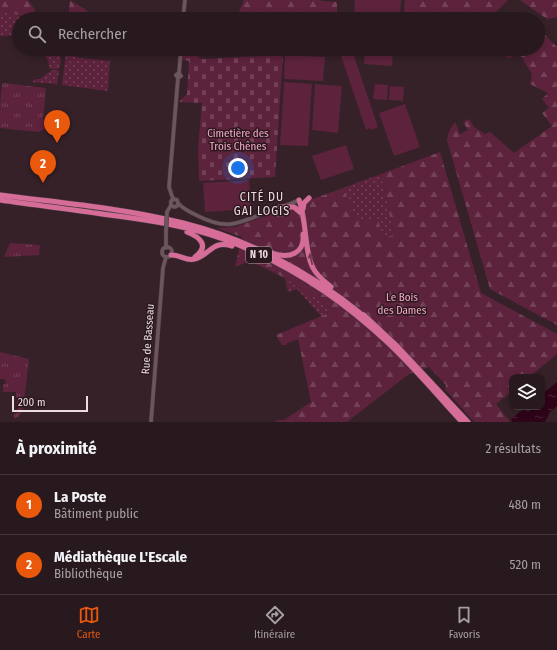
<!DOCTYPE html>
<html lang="fr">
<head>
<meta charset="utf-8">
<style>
	:root { --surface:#28191f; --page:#34262c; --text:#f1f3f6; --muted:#a5a0a4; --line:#44383d; --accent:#ea580c }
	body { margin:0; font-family:"Fira Sans Condensed",sans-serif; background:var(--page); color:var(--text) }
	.controls { position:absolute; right:12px; bottom:12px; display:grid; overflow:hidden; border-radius:8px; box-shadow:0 2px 6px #0003 }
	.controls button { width:36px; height:36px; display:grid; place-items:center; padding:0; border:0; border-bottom:1px solid var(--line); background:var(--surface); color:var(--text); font:20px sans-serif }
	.scale { position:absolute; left:12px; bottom:10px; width:76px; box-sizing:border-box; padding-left:4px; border:2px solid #eadce0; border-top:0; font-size:11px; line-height:14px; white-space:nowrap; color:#eadce0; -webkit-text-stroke:3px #2b181f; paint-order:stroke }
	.you { position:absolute; left:238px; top:168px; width:14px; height:14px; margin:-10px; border:3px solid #fff; border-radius:50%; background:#1a73e8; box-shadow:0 0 0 6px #1a73e833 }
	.badge { display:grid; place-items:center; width:26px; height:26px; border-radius:50%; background:var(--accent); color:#fff; font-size:13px; font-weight:700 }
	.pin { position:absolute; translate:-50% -33px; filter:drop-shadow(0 1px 2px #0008) }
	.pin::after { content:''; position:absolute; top:21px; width:14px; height:12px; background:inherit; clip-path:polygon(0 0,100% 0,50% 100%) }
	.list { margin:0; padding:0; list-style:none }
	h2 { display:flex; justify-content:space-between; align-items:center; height:52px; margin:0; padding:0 16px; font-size:17px }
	h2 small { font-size:13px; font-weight:400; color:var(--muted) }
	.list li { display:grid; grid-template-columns:26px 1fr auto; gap:12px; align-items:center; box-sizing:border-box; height:60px; padding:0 16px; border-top:1px solid var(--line) }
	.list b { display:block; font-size:15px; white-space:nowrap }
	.list p { margin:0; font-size:13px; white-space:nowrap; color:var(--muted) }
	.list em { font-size:13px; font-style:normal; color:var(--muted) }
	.icon { flex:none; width:22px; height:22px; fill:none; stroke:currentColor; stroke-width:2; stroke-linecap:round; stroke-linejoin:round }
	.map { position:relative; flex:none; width:557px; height:422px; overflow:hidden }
	.search { position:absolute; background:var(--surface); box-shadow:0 2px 6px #0003; left:12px; right:12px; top:12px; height:44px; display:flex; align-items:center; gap:10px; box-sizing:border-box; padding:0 14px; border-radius:22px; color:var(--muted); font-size:15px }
	.sheet { height:172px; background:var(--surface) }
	nav { display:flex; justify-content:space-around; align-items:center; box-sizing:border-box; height:56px; border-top:1px solid var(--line); background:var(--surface); font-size:11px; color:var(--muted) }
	nav a { display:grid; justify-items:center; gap:2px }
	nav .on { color:var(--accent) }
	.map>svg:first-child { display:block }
	.grass { fill:url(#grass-dots) }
	.forest { fill:url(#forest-firs) }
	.cemetery { fill:url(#cemetery-stones) }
	.park { fill:url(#park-tufts) }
	.pitch { fill:#5d233c }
	.water { fill:url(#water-ripples) }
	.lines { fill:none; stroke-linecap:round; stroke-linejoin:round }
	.tertiary-casing { stroke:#4d3c43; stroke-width:4.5 }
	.trunk-casing { stroke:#4d3c43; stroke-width:6 }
	.tertiary { stroke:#6c555d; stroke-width:3.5 }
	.trunk { stroke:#d66c98; stroke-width:5 }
	.tertiary-bridge-casing { stroke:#4d3c43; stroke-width:4.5; stroke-linecap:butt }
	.tertiary-bridge { stroke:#6c555d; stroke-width:3.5 }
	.oneway { fill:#6f3a4f }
	.labels { text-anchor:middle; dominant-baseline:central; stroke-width:3; stroke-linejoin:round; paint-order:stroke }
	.shield { fill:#2b181f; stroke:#b1a1a6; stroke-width:1 }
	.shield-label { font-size:10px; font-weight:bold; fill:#eadce0 }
	.park-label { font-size:11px; fill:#f3a9c4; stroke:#2b181f }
	.street-label { font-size:11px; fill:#eadce0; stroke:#2b181f }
	.neighbourhood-label { font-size:12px; letter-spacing:1px; fill:#eadce0; stroke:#2b181f }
</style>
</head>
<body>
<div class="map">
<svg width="557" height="422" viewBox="0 0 557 422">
	<defs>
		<pattern id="grass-dots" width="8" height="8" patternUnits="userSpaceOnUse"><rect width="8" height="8" fill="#5d233c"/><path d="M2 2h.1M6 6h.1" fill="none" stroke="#744258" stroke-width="1.8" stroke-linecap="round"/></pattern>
		<pattern id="forest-firs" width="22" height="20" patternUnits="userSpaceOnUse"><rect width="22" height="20" fill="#5d233c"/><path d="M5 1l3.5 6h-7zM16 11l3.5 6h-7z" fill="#744258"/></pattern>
		<pattern id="cemetery-stones" width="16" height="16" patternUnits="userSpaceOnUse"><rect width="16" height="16" fill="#5d233c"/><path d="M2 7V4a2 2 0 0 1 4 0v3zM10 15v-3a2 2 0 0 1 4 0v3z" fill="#744258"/></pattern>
		<pattern id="park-tufts" width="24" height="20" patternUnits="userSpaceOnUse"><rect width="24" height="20" fill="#5d233c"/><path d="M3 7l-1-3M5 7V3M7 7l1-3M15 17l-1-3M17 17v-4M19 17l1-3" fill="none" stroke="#744258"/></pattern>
		<pattern id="water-ripples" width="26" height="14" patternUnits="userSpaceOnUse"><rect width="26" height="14" fill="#2f0318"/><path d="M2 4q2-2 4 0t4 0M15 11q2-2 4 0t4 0" fill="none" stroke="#4d2739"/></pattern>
	</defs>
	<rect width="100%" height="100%" fill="#362129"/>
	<!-- grass -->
	<path class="grass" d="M 0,10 L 29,19 L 19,19 L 19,35 L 0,36 Z
		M 41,49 C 58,49 64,50 59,69 L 50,69 L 48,61 L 49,62 Z
		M 66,53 L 80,58 L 110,61 L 108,91 L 62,85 Z
		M 52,70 L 59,70 L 57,84 L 31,82 L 36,79 L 40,79 Z
		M 381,174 L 394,235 L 383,238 L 358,223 L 343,188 Z
		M 285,278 L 330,307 L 331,312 L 321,316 L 297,289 L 288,292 Z"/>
	<!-- forest -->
	<path class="forest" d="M 0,0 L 28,0 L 35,10 L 32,19 L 0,10 Z
		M 70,0 L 101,19 L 68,19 Z
		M 244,0 L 321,0 L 321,1 L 337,2 L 337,19 L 236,19 Z
		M 405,0 L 508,0 L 489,19 L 403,19 Z
		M 520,0 L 557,0 L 557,17 L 547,19 Z
		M 538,31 L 542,32 L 557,47 L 557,325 L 490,289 L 447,140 L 449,131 L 455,122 L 460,134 L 468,130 L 463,122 L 469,119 L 474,127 L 485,134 L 490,132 L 514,153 L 552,126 L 542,113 L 549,108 L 542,99 L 548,93 L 530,84 L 532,74 L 519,53 L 510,58 L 488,49 L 538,49 Z
		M 216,49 L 305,49 L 224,55 Z
		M 440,152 L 481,293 L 557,334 L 557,354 L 529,377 L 512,377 L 512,391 L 496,404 L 510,422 L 474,422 L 445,389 L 446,385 L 429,367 L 409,374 L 347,422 L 276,422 L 277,420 L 284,420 L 311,402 L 298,339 L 287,343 L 287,345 L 282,345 L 276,335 L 331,312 L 330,307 L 285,278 L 250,261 L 235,267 L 242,237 L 216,228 L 235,227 L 343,188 L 358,223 L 378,219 L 383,238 L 394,235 L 381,174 Z"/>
	<!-- cemetery -->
	<path class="cemetery" d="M 183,50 L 185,50 L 203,59 L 283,55 L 275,177 L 199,181 L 198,148 L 202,103 L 179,102 L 187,94 L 189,61 L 182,60 Z"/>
	<!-- park -->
	<path class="park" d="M 3,83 L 46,88 L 43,120 L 49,121 L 50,120 L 52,120 L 51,128 L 47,128 L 39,132 L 0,128 C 0,118 0,89 3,83 Z
		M 10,243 L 40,245 L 39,255 L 4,257 Z
		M 0,352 L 29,359 L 23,410 L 18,417 L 14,419 L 14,414 L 18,413 L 16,392 L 3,392 L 3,384 L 6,384 L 5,379 L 0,379 Z"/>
	<!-- pitch -->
	<path class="pitch" d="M 355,0 L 401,0 L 400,19 L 354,15 Z
		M 365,49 L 393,51 L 392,66 L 364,64 Z
		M 352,50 L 378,127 L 371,130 L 370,128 L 366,130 L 340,53 Z
		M 285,55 L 325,57 L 323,81 L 284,79 Z
		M 284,82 L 312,84 L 308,146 L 280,145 Z
		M 315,84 L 342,86 L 338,133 L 312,130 Z
		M 375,84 L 388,85 L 387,100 L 373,99 Z
		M 390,86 L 404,87 L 403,101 L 389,100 Z
		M 405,104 L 420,147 L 394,156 L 379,113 Z
		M 346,145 L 354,169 L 321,180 L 312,156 Z
		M 249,180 L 251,209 L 205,212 L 203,183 Z"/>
	<!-- water -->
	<path class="water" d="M 557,382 L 557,406 L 550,412 L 545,422 L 512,422 L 511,419 L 526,407 L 542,407 L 542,394 Z"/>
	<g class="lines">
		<!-- tertiary casing -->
		<g class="tertiary-casing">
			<path id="tertiary" d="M 183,19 L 185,0
				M 179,73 L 181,49
				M 173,199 L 169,187 L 178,78 L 176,75 L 179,73 L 181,76 L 178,78
				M 178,203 C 183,209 190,212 196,215 C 227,231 237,224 267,212 C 278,208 289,205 299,200
				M 167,212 L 171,205 L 171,201 L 174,199 L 177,200 L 178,203 L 177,206 L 174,207 L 171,205
				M162 252a5 5 0 1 1 10 0a5 5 0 1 1-10 0Z
				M 166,248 L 166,232
				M 151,422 L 163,268 L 166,257"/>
		</g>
		<!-- trunk casing -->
		<g class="trunk-casing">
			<path id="trunk" d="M 0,195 C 61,203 123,208 183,223 C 250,240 312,273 365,317
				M 0,200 C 34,205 68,209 102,214 C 142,219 184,225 223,239 C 283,261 339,297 386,341 C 413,366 437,395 462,422
				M 299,200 C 307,221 304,251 313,268 C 317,276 324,281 331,287
				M 280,207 L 294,207 L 301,213
				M 303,209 L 304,203 L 309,198
				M 187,232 C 200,237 210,246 195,257
				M 272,253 C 289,259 305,254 303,234
				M 171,255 C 180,254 186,262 195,259 C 211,254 212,240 232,246
				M 364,315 L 396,345 L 468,422"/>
		</g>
		<!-- tertiary -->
		<use href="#tertiary" class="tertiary"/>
		<!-- trunk -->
		<use href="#trunk" class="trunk"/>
		<!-- tertiary-bridge casing -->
		<g class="tertiary-bridge-casing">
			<path id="tertiary-bridge" d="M 166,232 L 167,212"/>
		</g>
		<!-- tertiary-bridge -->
		<use href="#tertiary-bridge" class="tertiary-bridge"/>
	</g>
	<!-- one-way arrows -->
	<defs><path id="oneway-solid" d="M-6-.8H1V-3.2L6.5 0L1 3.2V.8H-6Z"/></defs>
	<use class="oneway" href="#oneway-solid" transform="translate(311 259) rotate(-103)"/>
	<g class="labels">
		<!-- shield labels -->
		<rect class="shield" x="246" y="247" width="26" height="16" rx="3"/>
		<g class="shield-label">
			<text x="259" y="255">N 10</text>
		</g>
		<!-- park labels -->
		<g class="park-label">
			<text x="238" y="133">Cimetière des<tspan x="238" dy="13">Trois Chênes</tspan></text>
			<text x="402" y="297">Le Bois<tspan x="402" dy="13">des Dames</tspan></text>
		</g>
		<!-- street labels -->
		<g class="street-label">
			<text transform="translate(148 339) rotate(-86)">Rue de Basseau</text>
		</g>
		<!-- neighbourhood labels -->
		<g class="neighbourhood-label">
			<text x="262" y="197">CITÉ DU<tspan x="262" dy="14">GAI LOGIS</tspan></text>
		</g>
	</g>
</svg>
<div class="controls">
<button><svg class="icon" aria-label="layers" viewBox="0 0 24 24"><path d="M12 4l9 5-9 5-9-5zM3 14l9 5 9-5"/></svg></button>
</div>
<div class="scale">200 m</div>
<div class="you"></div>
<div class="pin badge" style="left:57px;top:143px">1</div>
<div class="pin badge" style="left:43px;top:183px">2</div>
<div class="search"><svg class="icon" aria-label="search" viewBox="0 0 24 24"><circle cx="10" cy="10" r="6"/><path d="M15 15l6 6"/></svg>Rechercher</div>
</div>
<section class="sheet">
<h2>À proximité<small>2 résultats</small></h2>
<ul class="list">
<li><span class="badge">1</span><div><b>La Poste</b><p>Bâtiment public</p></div><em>480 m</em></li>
<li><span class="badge">2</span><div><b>Médiathèque L'Escale</b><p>Bibliothèque</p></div><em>520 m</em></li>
</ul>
</section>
<nav>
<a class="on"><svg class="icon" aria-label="map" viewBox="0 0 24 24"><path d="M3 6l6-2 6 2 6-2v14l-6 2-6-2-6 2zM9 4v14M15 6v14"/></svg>Carte</a>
<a><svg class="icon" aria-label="directions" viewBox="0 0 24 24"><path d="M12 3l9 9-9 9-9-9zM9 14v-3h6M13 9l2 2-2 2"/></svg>Itinéraire</a>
<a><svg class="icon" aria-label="saved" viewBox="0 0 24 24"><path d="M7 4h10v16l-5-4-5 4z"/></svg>Favoris</a>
</nav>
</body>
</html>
